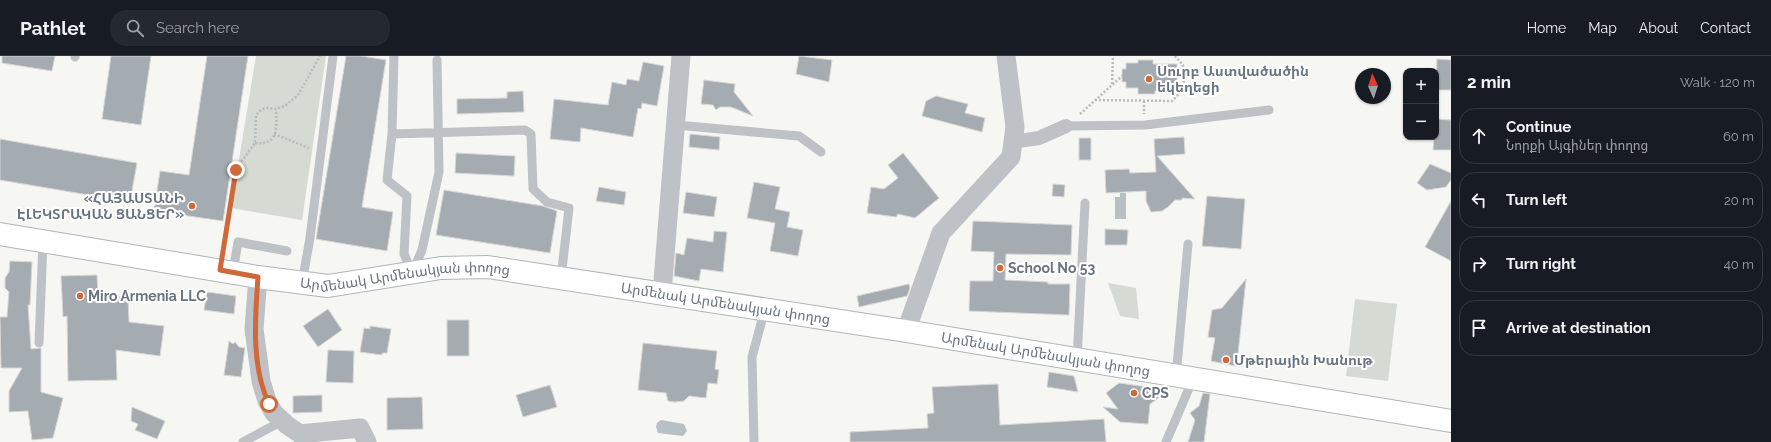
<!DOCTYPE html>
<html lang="en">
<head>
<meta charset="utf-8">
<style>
	:root { --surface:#171b24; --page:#242831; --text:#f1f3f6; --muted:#9ea1a6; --line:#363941 }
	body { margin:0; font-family:Raleway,"Noto Sans Armenian",sans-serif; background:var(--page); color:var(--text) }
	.controls { position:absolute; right:12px; top:12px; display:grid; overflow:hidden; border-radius:8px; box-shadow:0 1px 3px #0004 }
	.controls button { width:36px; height:36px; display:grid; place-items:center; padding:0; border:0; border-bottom:1px solid var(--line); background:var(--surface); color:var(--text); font:20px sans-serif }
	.compass { position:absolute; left:1355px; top:12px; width:36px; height:36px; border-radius:50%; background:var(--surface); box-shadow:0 1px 3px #0004; rotate:357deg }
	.stop { position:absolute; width:12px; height:12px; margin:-9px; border:3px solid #cf693a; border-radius:50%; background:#fff }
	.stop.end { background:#cf693a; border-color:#fff; box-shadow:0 1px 4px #0008 }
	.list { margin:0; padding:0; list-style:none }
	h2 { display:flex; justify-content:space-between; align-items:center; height:52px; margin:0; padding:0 16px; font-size:17px }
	h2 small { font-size:13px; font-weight:400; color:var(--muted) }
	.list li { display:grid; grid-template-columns:26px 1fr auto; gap:12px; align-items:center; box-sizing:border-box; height:56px; margin:0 8px 8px; padding:0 8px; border:1px solid var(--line); border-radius:16px }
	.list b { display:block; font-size:15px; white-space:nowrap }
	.list p { margin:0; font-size:13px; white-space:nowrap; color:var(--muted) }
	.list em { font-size:13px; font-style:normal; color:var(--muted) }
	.icon { flex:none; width:22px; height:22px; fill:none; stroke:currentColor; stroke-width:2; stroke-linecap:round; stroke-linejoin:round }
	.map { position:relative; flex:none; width:1451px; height:386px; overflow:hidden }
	header { display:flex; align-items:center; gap:24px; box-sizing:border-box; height:56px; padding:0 20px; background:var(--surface); border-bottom:1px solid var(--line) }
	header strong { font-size:19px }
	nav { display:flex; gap:22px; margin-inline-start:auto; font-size:14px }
	.search { width:280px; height:36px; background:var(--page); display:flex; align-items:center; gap:10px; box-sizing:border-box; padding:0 14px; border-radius:16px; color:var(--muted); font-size:15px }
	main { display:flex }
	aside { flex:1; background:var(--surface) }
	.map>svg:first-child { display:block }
	.green { fill:#d5dad3 }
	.water { fill:#b7c0c5 }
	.building { fill:#a4abb1; stroke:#d7d7d6 }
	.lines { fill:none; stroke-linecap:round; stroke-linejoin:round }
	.secondary-casing { stroke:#b0b5b9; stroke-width:24 }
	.path { stroke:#b8babd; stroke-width:2.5; stroke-dasharray:2 2; stroke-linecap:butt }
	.service { stroke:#bec1c5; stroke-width:9 }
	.pedestrian { stroke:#bec1c5; stroke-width:14 }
	.minor { stroke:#bec1c5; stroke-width:19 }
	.secondary { stroke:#fff; stroke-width:22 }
	.route { stroke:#cf693a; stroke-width:5 }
	.poi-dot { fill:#cf693a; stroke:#fff; stroke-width:1.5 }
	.labels { text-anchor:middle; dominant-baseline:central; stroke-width:4; stroke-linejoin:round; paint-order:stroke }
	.poi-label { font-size:14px; font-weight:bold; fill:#687481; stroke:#fff; text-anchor:start }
	.street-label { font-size:14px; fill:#687481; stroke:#fff }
</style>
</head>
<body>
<header>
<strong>Pathlet</strong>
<div class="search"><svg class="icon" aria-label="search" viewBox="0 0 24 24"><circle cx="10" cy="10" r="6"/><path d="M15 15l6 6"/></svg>Search here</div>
<nav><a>Home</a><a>Map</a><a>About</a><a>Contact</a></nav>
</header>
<main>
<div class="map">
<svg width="1451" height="386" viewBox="0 0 1451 386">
	<rect width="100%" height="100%" fill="#f6f6f3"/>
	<!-- green -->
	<path class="green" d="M 256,0 L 326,0 L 302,164 L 231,152 Z
		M 1108,227 L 1136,232 L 1139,263 L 1120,260 Z
		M 1355,243 L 1397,248 L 1388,325 L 1346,320 Z"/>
	<!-- water -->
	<path class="water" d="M 1120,137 L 1126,137 L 1126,163 L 1115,163 L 1115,141 L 1120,141 Z
		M 661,364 L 684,368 L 687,375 L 683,380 L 658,377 L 656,371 L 657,367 Z"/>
	<!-- building -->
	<path class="building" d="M 2,0 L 55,0 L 52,15 L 2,7 Z
		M 111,0 L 151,0 L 141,69 L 102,63 Z
		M 207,0 L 248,0 L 223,165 L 154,155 L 160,115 L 189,119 Z
		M 346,0 L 361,0 L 386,4 L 362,151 L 393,156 L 387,195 L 316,183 Z
		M 799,0 L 832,4 L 829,26 L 796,18 Z
		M 1437,3 L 1451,4 L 1451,34 L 1436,34 Z
		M 1138,4 L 1153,4 L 1153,8 L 1177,8 L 1177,34 L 1155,35 L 1155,38 L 1138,38 L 1138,32 L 1126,32 L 1126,26 L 1122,26 L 1122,13 L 1126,13 L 1126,7 L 1138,7 Z
		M 643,6 L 664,10 L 657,50 L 642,47 L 641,53 L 638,52 L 633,81 L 581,72 L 580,86 L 550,83 L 554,43 L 608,49 L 612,26 L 626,29 L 627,23 L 639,25 Z
		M 704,24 L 735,28 L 734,36 L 753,60 L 731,51 L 720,51 L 716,54 L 713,49 L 701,48 Z
		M 523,35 L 524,56 L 457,58 L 457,43 L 507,42 L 507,36 Z
		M 936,40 L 968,48 L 965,57 L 985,62 L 982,76 L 922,60 L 926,45 Z
		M 1436,63 L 1451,64 L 1451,94 L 1433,94 L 1434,81 L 1436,81 Z
		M 690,78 L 720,81 L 719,94 L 689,91 Z
		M 1184,81 L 1185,98 L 1157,100 L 1195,143 L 1182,142 L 1182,144 L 1175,144 L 1168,151 L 1162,155 L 1151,156 L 1146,145 L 1146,135 L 1106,137 L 1105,114 L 1129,113 L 1130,117 L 1156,116 L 1154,83 Z
		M 1079,82 L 1091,82 L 1091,104 L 1079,104 Z
		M 0,83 L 137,107 L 130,146 L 0,124 Z
		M 456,97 L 515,100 L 514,120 L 455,117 Z
		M 903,97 L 939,142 L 915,162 L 898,158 L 896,161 L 867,157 L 871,131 L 884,133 L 898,122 L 888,109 Z
		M 1430,108 L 1451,117 L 1451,124 L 1446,131 L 1427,134 L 1417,127 Z
		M 754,126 L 780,131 L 775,153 L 790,156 L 787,171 L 803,174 L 798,200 L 770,195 L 775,167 L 747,162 Z
		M 1053,128 L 1065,129 L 1064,141 L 1052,140 Z
		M 599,131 L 626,136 L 624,149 L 596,145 Z
		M 444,134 L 543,150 L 557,155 L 550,197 L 436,179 Z
		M 686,136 L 717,141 L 714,161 L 683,157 Z
		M 1207,140 L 1245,143 L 1241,193 L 1202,190 Z
		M 1451,145 L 1451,205 L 1425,191 Z
		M 973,165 L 1072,169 L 1071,199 L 1006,198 L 1005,224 L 1048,226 L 1048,228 L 1070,228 L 1069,259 L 969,255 L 970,225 L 993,225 L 994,196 L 971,195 Z
		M 1105,173 L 1128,174 L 1127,189 L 1105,189 Z
		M 714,175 L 727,176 L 723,216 L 701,213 L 699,225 L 674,220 L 676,197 L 684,199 L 687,182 L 713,186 Z
		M 10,205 L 32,206 L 30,249 L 28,249 L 31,293 L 41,292 L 41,336 L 63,342 L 53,382 L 32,384 L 28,355 L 9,356 L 9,335 L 22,312 L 1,312 L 0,261 L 7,261 L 9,236 L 5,232 L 5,222 L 9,216 Z
		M 97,219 L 98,242 L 128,240 L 129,266 L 164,270 L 160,300 L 116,294 L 117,324 L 68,325 L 67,260 L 63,261 L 61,220 Z
		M 1246,223 L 1238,298 L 1243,299 L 1240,311 L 1211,305 L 1215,282 L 1208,281 L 1212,254 L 1222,252 Z
		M 909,228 L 910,232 L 907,240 L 859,251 L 857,240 Z
		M 207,236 L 236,240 L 234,258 L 204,254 Z
		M 328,253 L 342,274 L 318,291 L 303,270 Z
		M 447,264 L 469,264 L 469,300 L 447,300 Z
		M 370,270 L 391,273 L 387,297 L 382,297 L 382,299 L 360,296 L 364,272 L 370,273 Z
		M 229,285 L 233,288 L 235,286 L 239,291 L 245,292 L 241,321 L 224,319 Z
		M 643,287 L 717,295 L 715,313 L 719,314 L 717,328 L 708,327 L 706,342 L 689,340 L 684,345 L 675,346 L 668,345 L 666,337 L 638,334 Z
		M 328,294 L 354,295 L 353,327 L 326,326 Z
		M 1049,316 L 1074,320 L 1078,336 L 1047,331 Z
		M 1119,327 L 1155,332 L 1161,340 L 1150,348 L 1148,368 L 1120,366 L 1103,351 L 1118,353 L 1106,337 Z
		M 998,328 L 1000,369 L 1104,363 L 1106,386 L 850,386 L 850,376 L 928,372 L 927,358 L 934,357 L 932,331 Z
		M 550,329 L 557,351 L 523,361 L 516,339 Z
		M 1203,337 L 1210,338 L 1204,386 L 1188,386 L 1195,364 L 1190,357 L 1199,350 Z
		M 322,339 L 322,356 L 293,357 L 293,340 Z
		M 422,341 L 423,373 L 387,374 L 387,342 Z
		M 132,351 L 165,365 L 157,383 L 135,374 L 138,368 L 131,365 Z"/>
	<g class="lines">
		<!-- secondary casing -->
		<g class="secondary-casing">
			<g id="secondary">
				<path id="s1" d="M 0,178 L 258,221 L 328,230 L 441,212 L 488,211 L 906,275 L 1451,365"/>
			</g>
		</g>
		<!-- path -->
		<path class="path" d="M 1112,28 L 1113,0
			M 1095,44 L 1172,45 L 1184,32 L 1183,9 L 1175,0
			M 1144,45 L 1144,58
			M 1080,58 L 1122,20
			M 274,78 L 309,92
			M 255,87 C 280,89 276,72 276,53
			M 225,183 L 236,113 L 255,87 L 256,59 L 262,53 L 267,52 L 276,53 L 285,50 L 298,39 L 320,0"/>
		<!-- service -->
		<path class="service" d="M 394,0 L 392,78 L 387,124 L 407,140 L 404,198 L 412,217
			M 75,1 L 75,0
			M 676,69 L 799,80 L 821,96
			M 1066,70 L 1145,69 L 1269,54
			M 392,78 L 525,74 L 531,78 L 533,133 L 547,146 L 569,152 L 561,222
			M 413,215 L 422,194 L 439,116 L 437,4
			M 233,216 L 238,186 L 287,195
			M 302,227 L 310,182 L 333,0
			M 39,287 L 43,185
			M 1077,304 L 1085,147
			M 1176,321 L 1188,188
			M 243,386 L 282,365
			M 754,386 L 752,301 L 765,253
			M 1166,386 L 1193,323"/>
		<!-- pedestrian -->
		<path class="pedestrian" d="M 1013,86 L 1039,82 L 1066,70"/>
		<!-- minor -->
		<path class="minor" d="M 258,221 L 254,273 L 261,325 L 267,345 L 274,357 L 287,369 L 300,378 L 360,372 L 367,386
			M 662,237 L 681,0
			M 906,275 L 941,177 L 1011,101 L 1015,71 L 1006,0"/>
		<!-- secondary -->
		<use href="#secondary" class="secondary"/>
	</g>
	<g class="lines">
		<!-- route -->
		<path class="route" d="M 236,114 L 220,214 L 258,221 C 255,262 251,310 269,348"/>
	</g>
	<!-- markers -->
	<g class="poi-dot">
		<circle cx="1149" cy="23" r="4"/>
		<circle cx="192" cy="150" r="4"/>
		<circle cx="1000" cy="212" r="4"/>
		<circle cx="80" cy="240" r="4"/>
		<circle cx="1226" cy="304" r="4"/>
		<circle cx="1134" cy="337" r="4"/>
	</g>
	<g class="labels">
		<!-- poi labels -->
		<g class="poi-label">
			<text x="1157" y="15">Սուրբ Աստվածածին<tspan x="1157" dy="16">եկեղեցի</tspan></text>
			<text x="184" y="142" text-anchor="end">«ՀԱՅԱՍՏԱՆԻ<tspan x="184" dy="16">ԷԼԵԿՏՐԱԿԱՆ ՑԱՆՑԵՐ»</tspan></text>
			<text x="1008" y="212">School No 53</text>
			<text x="88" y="240">Miro Armenia LLC</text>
			<text x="1234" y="304">Մթերային Խանութ</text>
			<text x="1142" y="337">CPS</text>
		</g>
		<!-- street labels -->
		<g class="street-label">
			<text stroke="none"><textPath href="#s1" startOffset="410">Արմենակ Արմենակյան փողոց</textPath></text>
			<text stroke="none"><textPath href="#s1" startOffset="734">Արմենակ Արմենակյան փողոց</textPath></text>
			<text stroke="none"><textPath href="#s1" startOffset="1058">Արմենակ Արմենակյան փողոց</textPath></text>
		</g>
	</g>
</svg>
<div class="controls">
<button>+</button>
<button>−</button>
</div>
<svg class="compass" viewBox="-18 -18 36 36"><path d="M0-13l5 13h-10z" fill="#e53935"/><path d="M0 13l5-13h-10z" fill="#9ea1a6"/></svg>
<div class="stop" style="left:269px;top:348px"></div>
<div class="stop end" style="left:236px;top:114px"></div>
</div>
<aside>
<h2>2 min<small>Walk · 120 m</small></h2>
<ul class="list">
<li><svg class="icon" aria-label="ahead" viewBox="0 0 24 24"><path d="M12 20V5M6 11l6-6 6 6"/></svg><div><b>Continue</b><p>Նորքի Այգիներ փողոց</p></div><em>60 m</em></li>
<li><svg class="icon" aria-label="left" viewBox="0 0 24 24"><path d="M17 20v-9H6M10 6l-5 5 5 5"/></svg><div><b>Turn left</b></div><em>20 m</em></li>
<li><svg class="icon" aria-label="right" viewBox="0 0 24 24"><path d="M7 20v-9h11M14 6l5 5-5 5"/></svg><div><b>Turn right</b></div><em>40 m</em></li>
<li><svg class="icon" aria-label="arrive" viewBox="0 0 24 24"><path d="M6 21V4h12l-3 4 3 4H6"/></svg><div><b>Arrive at destination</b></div></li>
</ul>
</aside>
</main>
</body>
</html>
